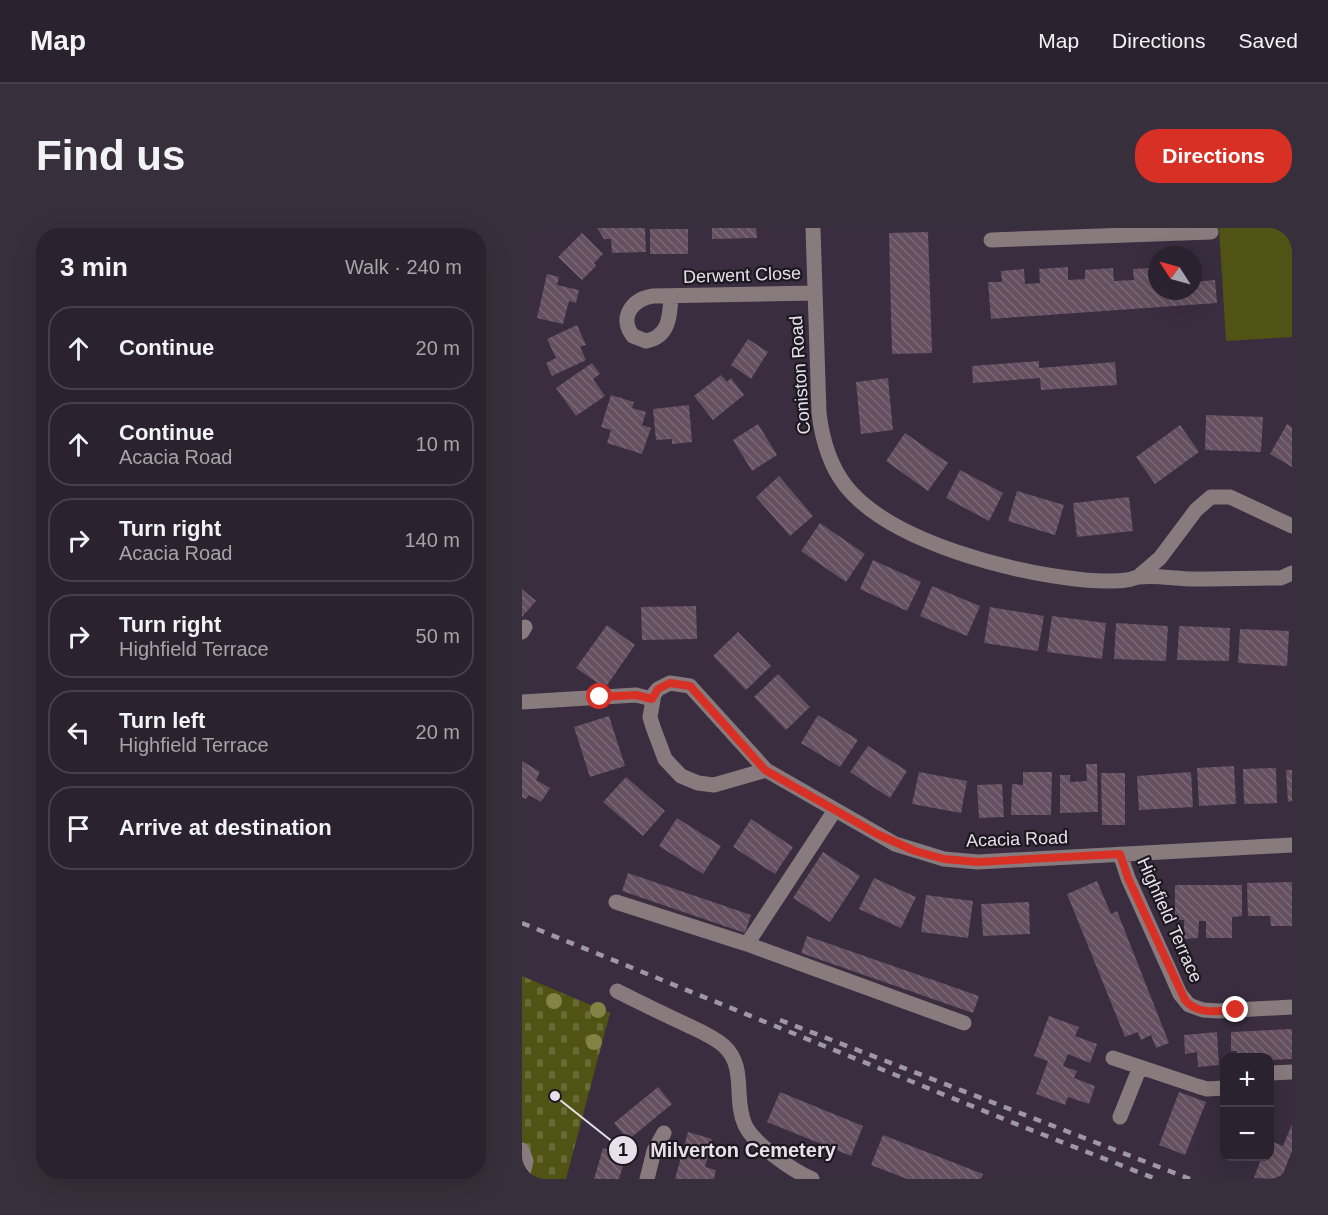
<!DOCTYPE html>
<html lang="en">
<head>
<meta charset="utf-8">
<style>
	:root { --surface:#2b222f; --page:#372f3b; --text:#f1f3f6; --muted:#a6a4aa; --line:#473f4b; --accent:#d93025 }
	body { margin:0; font-family:Arial,sans-serif; background:var(--page); color:var(--text) }
	.controls { position:absolute; right:18px; bottom:18px; display:grid; overflow:hidden; border-radius:12px; box-shadow:0 6px 24px #0002 }
	.controls button { width:54px; height:54px; display:grid; place-items:center; padding:0; border:0; border-bottom:2px solid var(--line); background:var(--surface); color:var(--text); font:30px sans-serif }
	.compass { position:absolute; left:626px; top:18px; width:54px; height:54px; border-radius:50%; background:var(--surface); box-shadow:0 6px 24px #0002; rotate:306deg }
	.stop { position:absolute; width:18px; height:18px; margin:-14px; border:4px solid #d93025; border-radius:50%; background:#fff }
	.stop.end { background:#d93025; border-color:#fff; box-shadow:0 2px 6px #0008 }
	.list { margin:0; padding:0; list-style:none }
	h2 { display:flex; justify-content:space-between; align-items:center; height:78px; margin:0; padding:0 24px; font-size:26px }
	h2 small { font-size:20px; font-weight:400; color:var(--muted) }
	.list li { display:grid; grid-template-columns:39px 1fr auto; gap:18px; align-items:center; box-sizing:border-box; height:84px; margin:0 12px 12px; padding:0 12px; border:2px solid var(--line); border-radius:24px }
	.list b { display:block; font-size:22px; white-space:nowrap }
	.list p { margin:0; font-size:20px; white-space:nowrap; color:var(--muted) }
	.list em { font-size:20px; font-style:normal; color:var(--muted) }
	.icon { flex:none; width:33px; height:33px; fill:none; stroke:currentColor; stroke-width:2; stroke-linecap:round; stroke-linejoin:round }
	.map { position:relative; flex:none; width:770px; height:951px; overflow:hidden; border-radius:24px }
	header { display:flex; align-items:center; gap:36px; box-sizing:border-box; height:84px; padding:0 30px; background:var(--surface); border-bottom:2px solid var(--line) }
	header strong { font-size:28px }
	nav { display:flex; gap:33px; margin-inline-start:auto; font-size:21px }
	.intro { display:flex; align-items:center; justify-content:space-between; box-sizing:border-box; height:144px; padding:0 36px }
	h1 { margin:0; font-size:42px }
	.button { padding:15px 27px; border-radius:24px; background:var(--accent); color:#fff; font-size:21px; font-weight:700 }
	main { display:flex; gap:36px; padding:0 36px }
	aside { flex:1; background:var(--surface); border-radius:24px; box-shadow:0 6px 24px #0002 }
	.map>svg:first-child { display:block }
	.cemetery { fill:url(#cemetery-stones) }
	.pitch { fill:#505314 }
	.building { fill:url(#building-back-hatch) }
	.lines { fill:none; stroke-linecap:round; stroke-linejoin:round }
	.minor { stroke:#887b7d; stroke-width:15 }
	.rail { stroke:#a097a5; stroke-width:4.5; stroke-dasharray:8 8; stroke-linecap:butt }
	.tree { fill:#848245 }
	.route { stroke:#d93025; stroke-width:8 }
	.labels { text-anchor:middle; dominant-baseline:central; stroke-width:4.5; stroke-linejoin:round; paint-order:stroke }
	.street-label { font-size:18px; fill:#e7dfea; stroke:#1d1820 }
	.leader { fill:none; stroke:#e7dfea; stroke-width:2 }
	.callout-dot { fill:#e7dfea; stroke:#1d1820; stroke-width:2 }
	.mark-label { font-size:18px; text-anchor:middle; font-weight:bold; fill:#111 }
	.callout-label { font-size:20px; text-anchor:middle; font-weight:bold; fill:#e7dfea; stroke:#1d1820; stroke-width:4.5; stroke-linejoin:round; paint-order:stroke }
</style>
</head>
<body>
<header>
<strong>Map</strong>
<nav><a>Map</a><a>Directions</a><a>Saved</a></nav>
</header>
<div class="intro"><h1>Find us</h1><a class="button">Directions</a></div>
<main>
<aside>
<h2>3 min<small>Walk · 240 m</small></h2>
<ul class="list">
<li><svg class="icon" aria-label="ahead" viewBox="0 0 24 24"><path d="M12 20V5M6 11l6-6 6 6"/></svg><div><b>Continue</b></div><em>20 m</em></li>
<li><svg class="icon" aria-label="ahead" viewBox="0 0 24 24"><path d="M12 20V5M6 11l6-6 6 6"/></svg><div><b>Continue</b><p>Acacia Road</p></div><em>10 m</em></li>
<li><svg class="icon" aria-label="right" viewBox="0 0 24 24"><path d="M7 20v-9h11M14 6l5 5-5 5"/></svg><div><b>Turn right</b><p>Acacia Road</p></div><em>140 m</em></li>
<li><svg class="icon" aria-label="right" viewBox="0 0 24 24"><path d="M7 20v-9h11M14 6l5 5-5 5"/></svg><div><b>Turn right</b><p>Highfield Terrace</p></div><em>50 m</em></li>
<li><svg class="icon" aria-label="left" viewBox="0 0 24 24"><path d="M17 20v-9H6M10 6l-5 5 5 5"/></svg><div><b>Turn left</b><p>Highfield Terrace</p></div><em>20 m</em></li>
<li><svg class="icon" aria-label="arrive" viewBox="0 0 24 24"><path d="M6 21V4h12l-3 4 3 4H6"/></svg><div><b>Arrive at destination</b></div></li>
</ul>
</aside>
<div class="map">
<svg width="770" height="951" viewBox="0 0 770 951">
	<defs>
		<pattern id="cemetery-stones" width="16" height="16" patternUnits="userSpaceOnUse" patternTransform="scale(1.5)"><rect width="16" height="16" fill="#505314"/><path d="M2 7V4a2 2 0 0 1 4 0v3zM10 15v-3a2 2 0 0 1 4 0v3z" fill="#696b36"/></pattern>
		<pattern id="building-back-hatch" width="6" height="6" patternUnits="userSpaceOnUse" patternTransform="scale(1.5)"><rect width="6" height="6" fill="#645060"/><path d="M-1 5l2 2M0 0l6 6M5-1l2 2" fill="none" stroke="#7a6977"/></pattern>
	</defs>
	<rect width="100%" height="100%" fill="#392d3f"/>
	<!-- cemetery -->
	<path class="cemetery" d="M 0,748 L 88,785 L 44,951 L 0,951 Z"/>
	<!-- pitch -->
	<path class="pitch" d="M 697,0 L 770,0 L 770,109 L 704,113 Z"/>
	<!-- building -->
	<path class="building" d="M 75,0 L 123,0 L 124,24 L 90,25 L 89,11 L 82,11 Z
		M 190,0 L 234,0 L 235,10 L 190,11 Z
		M 128,1 L 166,1 L 166,26 L 128,26 Z
		M 406,4 L 410,125 L 370,126 L 367,5 Z
		M 60,5 L 81,26 L 72,35 L 74,38 L 60,52 L 36,29 Z
		M 546,39 L 546,52 L 563,51 L 563,42 L 591,40 L 592,53 L 612,52 L 611,41 L 632,40 L 635,63 L 671,63 L 671,54 L 693,52 L 695,75 L 469,91 L 466,54 L 480,54 L 479,43 L 502,41 L 503,56 L 518,55 L 517,41 Z
		M 25,46 L 37,49 L 35,57 L 57,62 L 54,75 L 47,73 L 41,96 L 15,90 Z
		M 55,97 L 64,117 L 58,119 L 64,132 L 30,148 L 24,135 L 34,130 L 25,111 Z
		M 226,111 L 246,124 L 229,151 L 209,137 Z
		M 517,133 L 517,140 L 593,134 L 595,157 L 519,162 L 518,150 L 451,155 L 450,138 Z
		M 70,135 L 78,146 L 71,151 L 83,168 L 54,188 L 34,160 Z
		M 199,147 L 205,154 L 209,150 L 222,167 L 191,192 L 172,168 Z
		M 366,150 L 371,202 L 339,206 L 334,154 Z
		M 89,167 L 112,174 L 110,180 L 124,184 L 120,197 L 129,200 L 120,226 L 85,215 L 89,202 L 79,199 Z
		M 167,177 L 170,214 L 150,216 L 150,211 L 134,212 L 131,181 Z
		M 684,187 L 741,189 L 739,224 L 683,222 Z
		M 236,196 L 255,227 L 230,243 L 211,212 Z
		M 765,196 L 770,199 L 770,239 L 748,226 Z
		M 658,197 L 677,224 L 633,256 L 614,229 Z
		M 383,205 L 426,235 L 406,263 L 364,233 Z
		M 438,242 L 481,265 L 467,293 L 424,270 Z
		M 257,248 L 291,288 L 268,308 L 234,269 Z
		M 495,263 L 542,277 L 533,307 L 486,293 Z
		M 607,269 L 611,303 L 555,309 L 551,275 Z
		M 298,295 L 343,326 L 324,354 L 279,323 Z
		M 351,332 L 399,354 L 385,383 L 338,361 Z
		M 410,358 L 458,378 L 445,408 L 398,388 Z
		M 0,361 L 14,373 L 0,389 Z
		M 174,378 L 175,411 L 120,412 L 119,379 Z
		M 468,379 L 522,388 L 516,423 L 462,415 Z
		M 530,388 L 584,395 L 580,431 L 525,424 Z
		M 594,395 L 646,398 L 644,433 L 592,431 Z
		M 85,397 L 113,417 L 83,460 L 54,440 Z
		M 657,398 L 708,400 L 707,433 L 655,432 Z
		M 718,401 L 767,403 L 765,438 L 716,435 Z
		M 216,404 L 249,438 L 224,462 L 191,428 Z
		M 256,446 L 288,479 L 264,502 L 232,469 Z
		M 296,487 L 336,512 L 318,539 L 279,515 Z
		M 87,488 L 103,538 L 68,549 L 52,499 Z
		M 346,518 L 385,543 L 368,570 L 328,544 Z
		M 0,533 L 18,544 L 14,552 L 28,560 L 19,574 L 7,567 L 4,571 L 0,569 Z
		M 564,536 L 575,536 L 576,584 L 538,585 L 538,547 L 548,547 L 548,554 L 565,553 Z
		M 712,538 L 714,576 L 677,578 L 675,540 Z
		M 754,540 L 755,575 L 722,576 L 721,541 Z
		M 764,542 L 770,542 L 770,573 L 766,574 Z
		M 397,544 L 445,553 L 439,585 L 390,576 Z
		M 501,544 L 530,544 L 529,587 L 489,587 L 490,556 L 501,557 Z
		M 669,544 L 671,579 L 617,582 L 615,548 Z
		M 579,545 L 603,545 L 603,597 L 580,597 Z
		M 104,549 L 143,583 L 121,608 L 81,574 Z
		M 480,556 L 482,589 L 457,590 L 455,557 Z
		M 155,590 L 199,618 L 181,646 L 137,618 Z
		M 229,591 L 271,619 L 253,646 L 211,619 Z
		M 301,624 L 338,648 L 308,694 L 271,670 Z
		M 106,645 L 229,687 L 223,705 L 100,663 Z
		M 352,650 L 394,669 L 379,700 L 337,681 Z
		M 575,653 L 589,686 L 595,683 L 647,815 L 634,820 L 629,807 L 619,812 L 616,804 L 603,809 L 545,666 Z
		M 770,654 L 770,698 L 749,698 L 748,688 L 726,688 L 725,655 Z
		M 653,657 L 720,657 L 720,688 L 710,689 L 710,710 L 684,710 L 684,693 L 677,693 L 676,710 L 662,711 L 662,692 L 653,692 Z
		M 404,667 L 451,673 L 446,710 L 399,704 Z
		M 507,674 L 508,706 L 461,708 L 459,676 Z
		M 285,708 L 457,768 L 451,785 L 279,725 Z
		M 527,788 L 557,799 L 553,808 L 575,816 L 568,835 L 546,826 L 541,838 L 555,843 L 552,850 L 573,858 L 567,876 L 546,869 L 543,877 L 514,866 L 526,833 L 512,828 Z
		M 770,801 L 770,831 L 748,832 L 748,830 L 715,830 L 715,823 L 709,823 L 709,804 Z
		M 695,804 L 697,837 L 676,839 L 675,824 L 663,826 L 662,807 Z
		M 136,859 L 150,876 L 106,912 L 92,895 Z
		M 258,864 L 341,898 L 329,928 L 245,894 Z
		M 657,864 L 684,874 L 663,927 L 637,917 Z
		M 770,896 L 770,923 L 759,951 L 732,950 L 740,928 L 748,928 L 748,913 L 761,918 Z
		M 166,904 L 190,911 L 183,939 L 194,942 L 192,951 L 153,951 Z
		M 361,907 L 461,946 L 459,951 L 385,951 L 349,937 Z
		M 81,920 L 104,927 L 97,951 L 72,951 Z"/>
	<g class="lines">
		<!-- minor -->
		<path class="minor" d="M 291,0 L 297,185 C 300,210 307,236 323,257 C 368,315 493,345 563,352 C 577,353 591,354 604,352 C 609,352 613,349 617,349 C 635,347 654,351 672,351 C 701,351 730,350 759,350 L 770,345
			M 469,12 L 689,4
			M 149,69 C 148,88 147,109 124,113 L 111,108 C 96,89 111,71 131,68 L 292,65
			M 616,349 L 638,330 L 674,282 L 689,269 L 708,269 L 770,298
			M 0,404 L 3,399
			M 0,474 L 114,467 L 130,471
			M 244,542 L 192,557 L 176,555 L 159,548 L 143,531 L 131,499 L 128,489 L 132,466 L 136,461 L 148,455 L 168,458 L 244,542 L 373,616 L 422,631 L 456,634 L 770,617
			M 598,626 L 606,650 L 647,741 L 658,766 L 667,777 L 681,782 L 696,783 L 770,779
			M 94,674 L 225,716 L 442,795
			M 225,716 L 313,582
			M 95,763 C 117,774 139,785 161,795 C 175,802 191,808 202,818 C 225,839 211,871 223,897 C 231,915 271,943 290,951
			M 591,830 L 675,858 L 685,861 L 702,860
			M 748,845 L 770,844
			M 598,889 L 618,839
			M 0,922 L 4,933 L 0,950
			M 125,951 L 132,923 L 142,905"/>
		<!-- rail -->
		<path class="rail" d="M 0,695 L 499,898 L 634,951
			M 258,792 L 668,951"/>
	</g>
	<!-- trees -->
	<g class="tree">
		<circle cx="32" cy="773" r="8"/>
		<circle cx="76" cy="782" r="8"/>
		<circle cx="72" cy="814" r="8"/>
	</g>
	<g class="lines">
		<!-- route -->
		<path class="route" d="M 78,469 L 114,467 L 130,471 L 136,461 L 148,455 L 168,458 L 243,542 L 355,606 L 393,623 L 422,631 L 456,634 L 598,626 L 606,650 L 663,772 C 675,787 696,783 714,782"/>
	</g>
	<g class="labels">
		<!-- street labels -->
		<g class="street-label">
			<text transform="translate(220 47) rotate(-2)">Derwent Close</text>
			<text transform="translate(278 147) rotate(-94)">Coniston Road</text>
			<text transform="translate(495 611) rotate(-2)">Acacia Road</text>
			<text transform="translate(648 692) rotate(66)">Highfield Terrace</text>
		</g>
	</g>
	<!-- callouts -->
	<path class="leader" d="M33 868L101 922"/>
	<g class="callout-dot">
		<circle cx="33" cy="868" r="6"/>
		<circle cx="101" cy="922" r="15"/>
	</g>
	<g class="mark-label">
		<text x="101" y="928">1</text>
	</g>
	<g class="callout-label">
		<text x="221" y="929">Milverton Cemetery</text>
	</g>
</svg>
<div class="controls">
<button>+</button>
<button>−</button>
</div>
<svg class="compass" viewBox="-18 -18 36 36"><path d="M0-13l5 13h-10z" fill="#e53935"/><path d="M0 13l5-13h-10z" fill="#a6a4aa"/></svg>
<div class="stop" style="left:78px;top:469px"></div>
<div class="stop end" style="left:714px;top:782px"></div>
</div>
</main>
</body>
</html>
